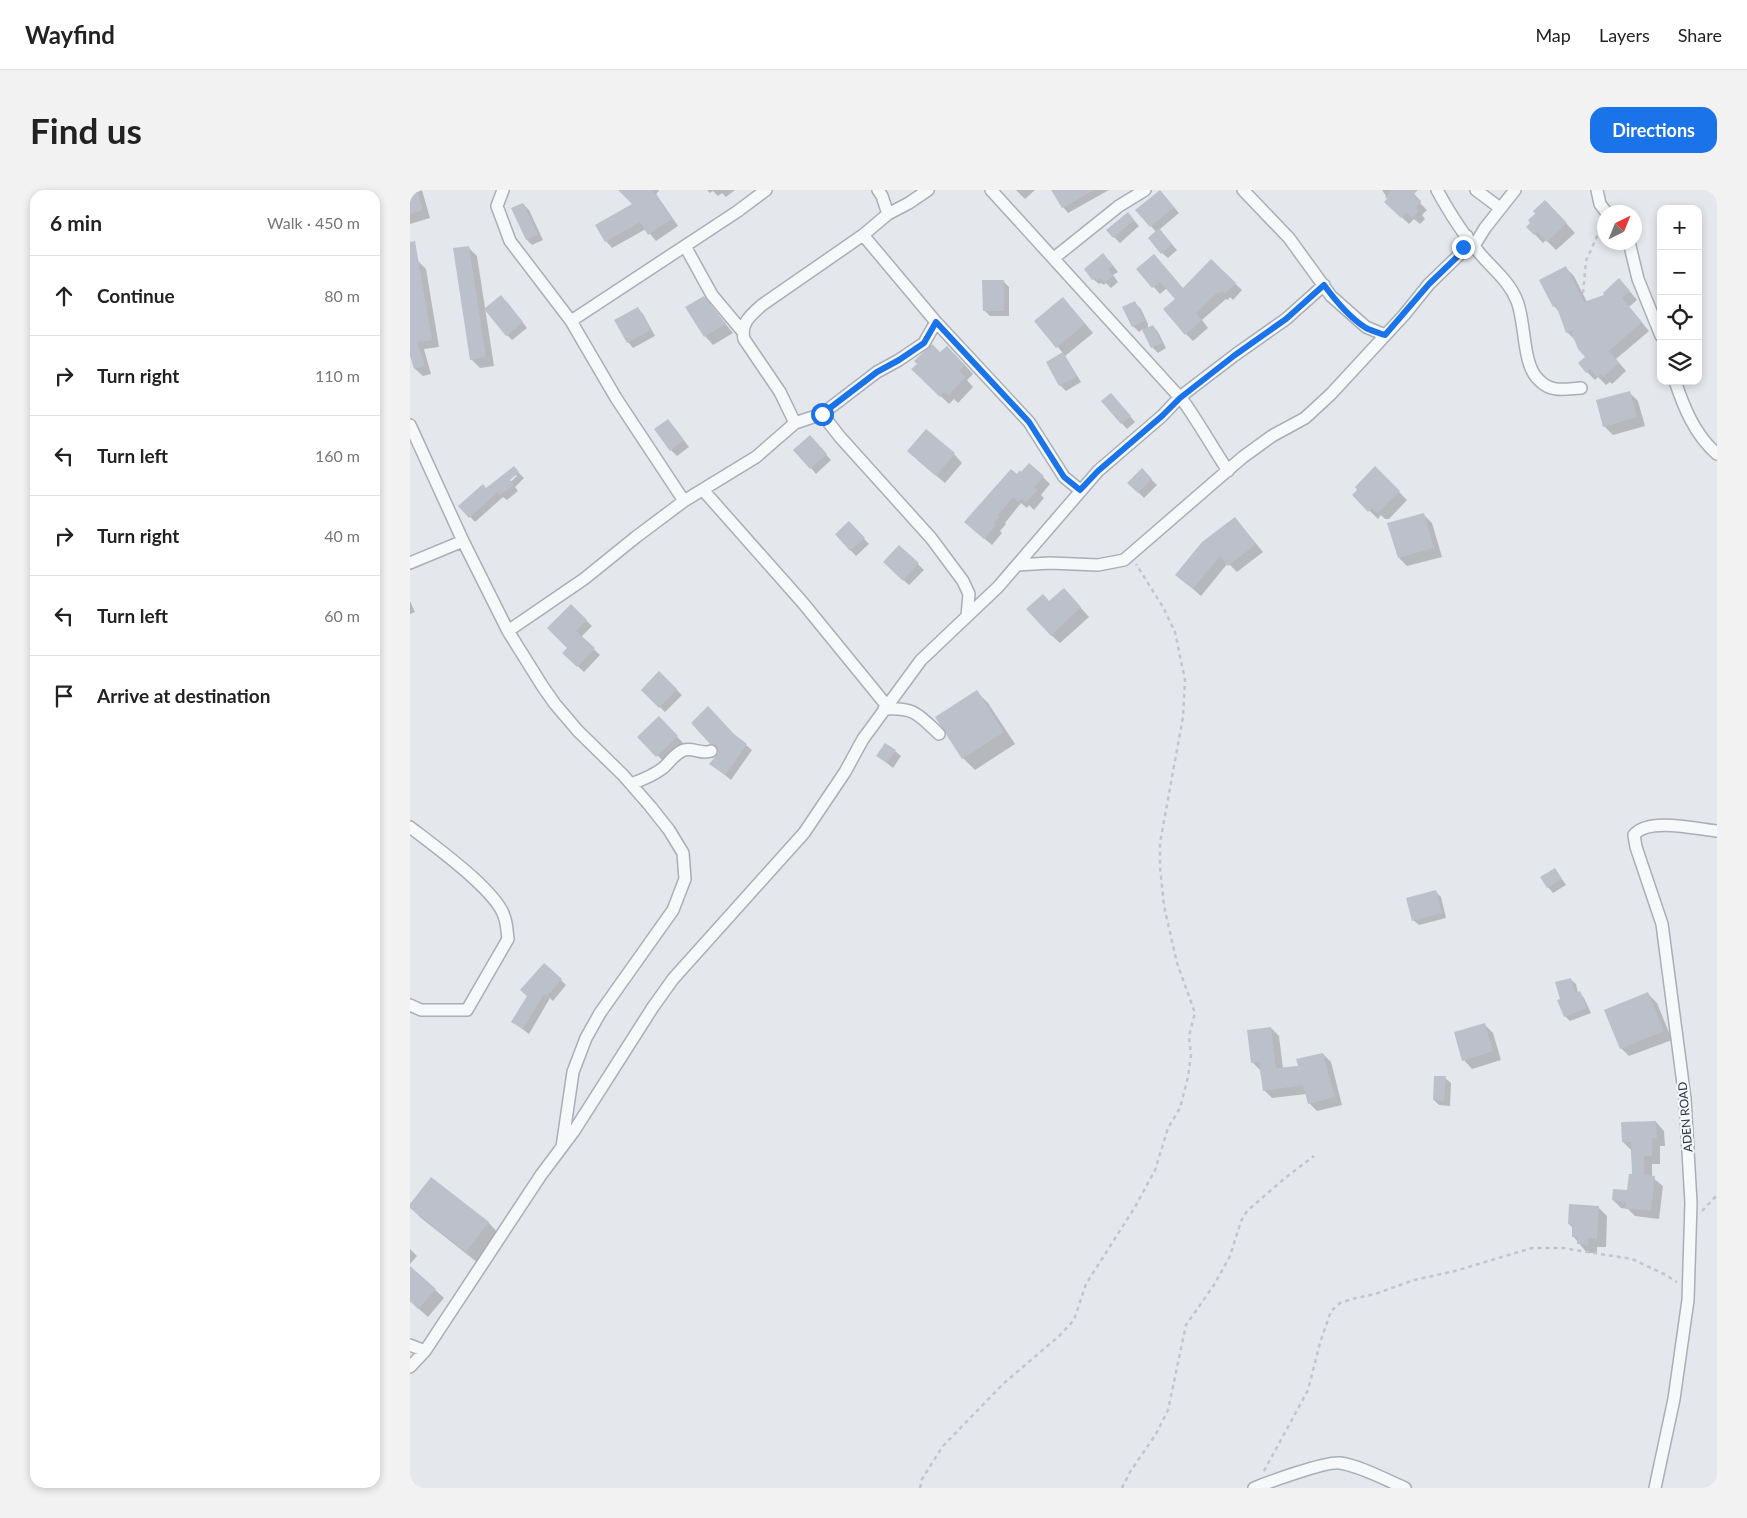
<!DOCTYPE html>
<html lang="en">
<head>
<meta charset="utf-8">
<style>
	:root { --surface:#fff; --page:#f2f2f2; --text:#222; --muted:#767676; --line:#e0e0e0; --accent:#1a73e8 }
	body { margin:0; font-family:Lato,sans-serif; background:var(--page); color:var(--text) }
	.controls { position:absolute; right:15px; top:15px; display:grid; overflow:hidden; border-radius:10px; box-shadow:0 2px 8px #0003 }
	.controls button { width:45px; height:45px; display:grid; place-items:center; padding:0; border:0; border-bottom:1px solid var(--line); background:var(--surface); color:var(--text); font:25px sans-serif }
	.compass { position:absolute; left:1187px; top:15px; width:45px; height:45px; border-radius:50%; background:var(--surface); box-shadow:0 2px 8px #0003; rotate:43deg }
	.stop { position:absolute; width:15px; height:15px; margin:-11px; border:4px solid #1a73e8; border-radius:50%; background:#fff }
	.stop.end { background:#1a73e8; border-color:#fff; box-shadow:0 1px 5px #0008 }
	.list { margin:0; padding:0; list-style:none }
	h2 { display:flex; justify-content:space-between; align-items:center; height:65px; margin:0; padding:0 20px; font-size:21px }
	h2 small { font-size:16px; font-weight:400; color:var(--muted) }
	.list li { display:grid; grid-template-columns:32px 1fr auto; gap:15px; align-items:center; box-sizing:border-box; height:80px; padding:0 20px; border-top:1px solid var(--line) }
	.list b { display:block; font-size:19px; white-space:nowrap }
	.list em { font-size:16px; font-style:normal; color:var(--muted) }
	.icon { flex:none; width:28px; height:28px; fill:none; stroke:currentColor; stroke-width:2; stroke-linecap:round; stroke-linejoin:round }
	.map { position:relative; flex:none; width:1307px; height:1298px; overflow:hidden; border-radius:15px }
	header { display:flex; align-items:center; gap:30px; box-sizing:border-box; height:70px; padding:0 25px; background:var(--surface); border-bottom:1px solid var(--line) }
	header strong { font-size:24px }
	nav { display:flex; gap:28px; margin-inline-start:auto; font-size:18px }
	.intro { display:flex; align-items:center; justify-content:space-between; box-sizing:border-box; height:120px; padding:0 30px }
	h1 { margin:0; font-size:35px }
	.button { padding:12px 22px; border-radius:15px; background:var(--accent); color:#fff; font-size:18px; font-weight:700 }
	main { display:flex; gap:30px; padding:0 30px }
	aside { flex:1; background:var(--surface); border-radius:15px; box-shadow:0 2px 8px #0003 }
	.map>svg:first-child { display:block }
	.shadow { fill:#0003; fill-rule:evenodd }
	.building { fill:#bbc0ca }
	.lines { fill:none; stroke-linecap:round; stroke-linejoin:round }
	.street-casing { stroke:#a9aeb7; stroke-width:14 }
	.path { stroke:#c2c5cb; stroke-width:2.5; stroke-dasharray:4 4; stroke-linecap:butt }
	.street { stroke:#f7f8fa; stroke-width:11 }
	.route { stroke:#1a73e8; stroke-width:6 }
	.labels { text-anchor:middle; dominant-baseline:central; stroke-width:4.5; stroke-linejoin:round; paint-order:stroke }
	.street-label { font-size:12px; fill:#2b3445; stroke:#f4f6f9 }
</style>
</head>
<body>
<header>
<strong>Wayfind</strong>
<nav><a>Map</a><a>Layers</a><a>Share</a></nav>
</header>
<div class="intro"><h1>Find us</h1><a class="button">Directions</a></div>
<main>
<aside>
<h2>6 min<small>Walk · 450 m</small></h2>
<ul class="list">
<li><svg class="icon" aria-label="ahead" viewBox="0 0 24 24"><path d="M12 20V5M6 11l6-6 6 6"/></svg><div><b>Continue</b></div><em>80 m</em></li>
<li><svg class="icon" aria-label="right" viewBox="0 0 24 24"><path d="M7 20v-9h11M14 6l5 5-5 5"/></svg><div><b>Turn right</b></div><em>110 m</em></li>
<li><svg class="icon" aria-label="left" viewBox="0 0 24 24"><path d="M17 20v-9H6M10 6l-5 5 5 5"/></svg><div><b>Turn left</b></div><em>160 m</em></li>
<li><svg class="icon" aria-label="right" viewBox="0 0 24 24"><path d="M7 20v-9h11M14 6l5 5-5 5"/></svg><div><b>Turn right</b></div><em>40 m</em></li>
<li><svg class="icon" aria-label="left" viewBox="0 0 24 24"><path d="M17 20v-9H6M10 6l-5 5 5 5"/></svg><div><b>Turn left</b></div><em>60 m</em></li>
<li><svg class="icon" aria-label="arrive" viewBox="0 0 24 24"><path d="M6 21V4h12l-3 4 3 4H6"/></svg><div><b>Arrive at destination</b></div></li>
</ul>
</aside>
<div class="map">
<svg width="1307" height="1298" viewBox="0 0 1307 1298">
	<rect width="100%" height="100%" fill="#e4e7ec"/>
	<!-- shadow -->
	<path class="shadow" d="M 0,0 L 12,0 L 20,28 L 0,34 Z
		M 209,0 L 248,0 L 249,1 L 246,4 L 268,36 L 246,51 L 236,39 L 202,58 L 196,51 L 224,15 Z
		M 297,0 L 325,0 L 316,7 L 312,3 L 308,6 L 303,1 L 300,3 Z
		M 606,0 L 625,0 L 615,9 Z
		M 643,0 L 699,0 L 658,23 L 653,17 Z
		M 972,0 L 1000,0 L 1011,11 L 1010,13 L 1017,20 L 1012,25 L 1015,29 L 1010,34 L 1004,29 L 999,34 L 975,12 L 978,9 Z
		M 755,7 L 769,23 L 749,40 L 767,60 L 758,68 L 752,63 L 746,42 L 741,36 Z
		M 113,14 L 119,20 L 133,50 L 122,55 L 117,50 Z
		M 1144,20 L 1165,43 L 1146,60 L 1136,50 L 1133,53 L 1118,37 Z
		M 723,29 L 729,36 L 710,53 L 698,41 Z
		M 58,57 L 67,66 L 84,176 L 70,178 L 61,169 Z
		M 699,70 L 708,82 L 703,85 L 708,92 L 701,98 L 696,93 L 694,95 L 691,93 L 689,94 L 683,89 Z
		M 8,71 L 16,79 L 29,157 L 14,159 L 21,184 L 13,186 L 5,179 L 0,162 L 0,73 Z
		M 801,71 L 832,100 L 823,110 L 820,107 L 818,110 L 816,109 L 792,130 L 798,138 L 783,151 L 776,144 L 766,109 L 757,98 L 750,104 L 728,79 L 774,99 Z
		M 1156,78 L 1164,86 L 1177,112 L 1217,98 L 1227,110 L 1219,117 L 1239,141 L 1206,169 L 1216,181 L 1202,194 L 1200,192 L 1196,195 L 1188,187 L 1185,190 L 1177,182 L 1176,167 L 1165,150 L 1157,142 L 1150,123 L 1144,116 Z
		M 594,92 L 599,97 L 599,126 L 580,126 L 575,121 Z
		M 294,107 L 323,143 L 303,155 L 295,146 Z
		M 97,112 L 117,138 L 102,150 L 97,145 Z
		M 725,113 L 731,119 L 738,134 L 738,138 L 743,136 L 748,142 L 756,158 L 748,163 L 742,157 L 733,139 L 729,142 L 723,136 Z
		M 661,117 L 683,143 L 655,166 L 671,192 L 656,201 L 650,195 L 653,163 L 625,131 Z
		M 227,118 L 233,124 L 245,146 L 223,158 L 218,152 Z
		M 531,164 L 553,173 L 563,184 L 557,190 L 563,197 L 548,213 L 544,209 L 539,214 L 503,179 Z
		M 1219,202 L 1228,211 L 1235,236 L 1203,245 L 1194,236 Z
		M 706,210 L 725,232 L 717,239 L 692,211 Z
		M 263,236 L 279,257 L 267,266 L 261,260 Z
		M 405,252 L 421,270 L 406,284 L 401,278 Z
		M 544,264 L 552,273 L 535,293 L 507,270 Z
		M 104,278 L 114,288 L 105,297 L 108,301 L 97,310 L 93,307 L 65,332 L 50,316 L 76,299 ZM 106,285 L 107,286 L 96,296 L 101,288 Z
		M 965,278 L 997,310 L 979,329 L 975,329 L 971,325 L 968,329 L 944,305 Z
		M 732,280 L 747,295 L 734,308 L 719,293 Z
		M 607,286 L 633,287 L 640,294 L 631,305 L 634,308 L 624,320 L 619,315 L 617,318 L 611,313 L 595,333 L 596,334 L 590,341 L 592,343 L 582,355 L 563,339 Z
		M 1013,324 L 1022,333 L 1032,367 L 997,376 L 989,368 Z
		M 825,328 L 853,362 L 827,382 L 818,373 L 791,406 L 775,392 Z
		M 439,333 L 459,354 L 446,366 L 426,345 Z
		M 489,356 L 514,380 L 499,395 L 474,372 Z
		M 662,408 L 679,427 L 650,453 L 641,445 Z
		M 0,411 L 5,422 L 0,424 Z
		M 161,416 L 182,436 L 171,447 L 190,465 L 174,482 L 154,463 L 159,458 Z
		M 249,483 L 272,505 L 255,522 L 233,500 Z
		M 567,502 L 578,513 L 605,554 L 565,580 L 553,568 Z
		M 249,528 L 276,556 L 256,574 L 229,547 Z
		M 325,546 L 342,560 L 321,590 L 301,574 L 309,564 L 309,559 L 301,553 Z
		M 485,561 L 491,566 L 483,578 L 468,566 Z
		M 1145,679 L 1156,695 L 1143,703 L 1138,697 Z
		M 1025,701 L 1031,707 L 1036,728 L 1009,735 L 1003,730 Z
		M 151,790 L 156,795 L 143,811 L 140,808 L 119,844 L 103,832 L 118,806 Z
		M 1161,790 L 1166,794 L 1168,803 L 1170,803 L 1174,808 L 1181,823 L 1160,831 L 1155,826 L 1151,810 Z
		M 1238,804 L 1247,813 L 1262,850 L 1219,866 L 1211,858 Z
		M 1074,834 L 1083,843 L 1091,870 L 1062,879 L 1054,870 Z
		M 861,838 L 869,846 L 873,879 L 890,877 L 913,864 L 921,872 L 932,915 L 907,921 L 899,913 L 896,904 L 862,908 L 854,900 L 850,880 L 842,872 Z
		M 1035,888 L 1041,893 L 1040,916 L 1029,915 L 1024,910 Z
		M 1246,932 L 1254,941 L 1255,956 L 1250,956 L 1250,974 L 1242,974 L 1242,987 L 1253,996 L 1249,1029 L 1225,1026 L 1218,1019 L 1211,1018 L 1203,1010 L 1218,1002 L 1223,985 L 1221,960 L 1213,952 Z
		M 21,989 L 79,1033 L 90,1045 L 68,1073 L 11,1028 L 0,1017 Z
		M 1189,1018 L 1197,1026 L 1196,1057 L 1187,1057 L 1187,1063 L 1177,1063 L 1163,1046 L 1163,1038 L 1159,1034 Z
		M 0,1059 L 7,1066 L 0,1074 Z
		M 0,1077 L 34,1108 L 18,1127 L 0,1111 Z"/>
	<!-- building -->
	<path class="building" d="M 0,0 L 7,0 L 13,20 L 0,24 Z
		M 208,0 L 242,0 L 262,29 L 238,45 L 230,32 L 195,52 L 185,35 L 222,14 Z
		M 641,0 L 684,0 L 652,18 Z
		M 750,0 L 764,17 L 740,37 L 725,20 Z
		M 982,0 L 1008,0 L 1003,5 L 1011,12 L 1006,17 L 1009,21 L 1002,28 L 996,23 L 991,28 L 974,12 L 977,9 L 975,7 Z
		M 1135,10 L 1157,33 L 1137,52 L 1127,42 L 1124,45 L 1116,37 L 1120,33 L 1118,30 L 1125,24 L 1123,21 Z
		M 113,13 L 128,45 L 116,50 L 101,18 Z
		M 718,22 L 724,30 L 703,48 L 696,40 Z
		M 749,38 L 762,54 L 751,64 L 738,48 Z
		M 5,51 L 22,150 L 7,152 L 15,176 L 4,179 L 0,166 L 0,52 Z
		M 59,56 L 76,167 L 60,170 L 43,58 Z
		M 693,63 L 703,76 L 698,79 L 703,86 L 694,93 L 691,88 L 687,91 L 685,88 L 682,90 L 674,79 Z
		M 744,64 L 773,98 L 801,69 L 826,93 L 815,104 L 812,101 L 810,104 L 808,102 L 786,123 L 792,130 L 775,145 L 753,119 L 765,109 L 750,92 L 742,98 L 726,79 Z
		M 1156,76 L 1174,112 L 1194,105 L 1193,103 L 1209,88 L 1220,101 L 1212,108 L 1232,132 L 1199,161 L 1209,173 L 1193,187 L 1191,184 L 1187,187 L 1180,179 L 1176,183 L 1168,173 L 1175,167 L 1168,159 L 1161,141 L 1156,143 L 1146,115 L 1143,117 L 1129,90 Z
		M 572,90 L 594,90 L 594,121 L 573,121 Z
		M 91,105 L 113,132 L 96,146 L 74,119 Z
		M 294,106 L 316,134 L 294,147 L 275,117 Z
		M 653,107 L 675,134 L 646,158 L 624,131 Z
		M 725,111 L 735,131 L 722,137 L 712,117 Z
		M 228,117 L 241,140 L 217,153 L 204,130 Z
		M 743,135 L 752,153 L 741,158 L 732,140 Z
		M 522,154 L 530,162 L 537,156 L 555,175 L 549,181 L 556,187 L 539,205 L 534,202 L 530,207 L 501,179 L 507,174 L 504,171 Z
		M 653,162 L 667,186 L 649,196 L 636,172 Z
		M 1220,201 L 1227,227 L 1193,237 L 1186,210 Z
		M 701,203 L 721,226 L 711,234 L 691,211 Z
		M 258,229 L 274,250 L 260,261 L 244,239 Z
		M 516,239 L 545,263 L 526,286 L 497,261 Z
		M 400,245 L 417,264 L 400,279 L 383,260 Z
		M 619,273 L 634,286 L 624,297 L 628,300 L 616,313 L 611,309 L 608,312 L 603,307 L 588,325 L 590,326 L 584,333 L 586,335 L 574,349 L 554,332 L 601,279 L 607,284 L 610,280 L 611,282 Z
		M 104,276 L 109,282 L 100,290 L 104,295 L 90,305 L 88,302 L 59,328 L 48,316 L 73,294 L 76,298 Z
		M 965,276 L 990,301 L 968,323 L 962,318 L 958,322 L 942,305 L 947,300 L 945,297 Z
		M 732,278 L 742,289 L 728,303 L 717,293 Z
		M 1014,323 L 1024,358 L 988,368 L 977,333 Z
		M 825,327 L 846,354 L 818,376 L 810,366 L 783,399 L 765,385 L 792,352 Z
		M 439,331 L 455,348 L 440,361 L 425,344 Z
		M 489,355 L 509,373 L 493,391 L 473,372 Z
		M 654,398 L 671,417 L 641,446 L 616,419 L 633,404 L 639,411 Z
		M 161,414 L 177,430 L 166,441 L 185,458 L 167,477 L 152,463 L 157,458 L 137,438 Z
		M 249,481 L 267,499 L 249,518 L 231,500 Z
		M 567,500 L 594,542 L 552,569 L 525,527 Z
		M 298,516 L 324,544 L 337,554 L 315,585 L 299,574 L 308,563 L 307,556 L 300,554 L 281,533 Z
		M 249,526 L 268,546 L 246,567 L 227,547 Z
		M 475,553 L 486,560 L 477,573 L 466,566 Z
		M 1145,678 L 1152,689 L 1137,698 L 1130,687 Z
		M 1026,700 L 1032,723 L 1002,731 L 996,708 Z
		M 134,773 L 152,789 L 137,806 L 134,804 L 113,839 L 101,832 L 117,806 L 110,800 Z
		M 1161,788 L 1165,803 L 1170,801 L 1177,818 L 1154,827 L 1147,810 L 1150,809 L 1145,792 Z
		M 1238,802 L 1254,841 L 1210,859 L 1194,820 Z
		M 1075,833 L 1083,861 L 1052,871 L 1044,842 Z
		M 861,837 L 866,878 L 888,876 L 886,869 L 913,863 L 925,907 L 898,914 L 893,895 L 853,901 L 849,872 L 841,873 L 837,840 Z
		M 1024,886 L 1036,886 L 1034,911 L 1023,910 Z
		M 1246,931 L 1247,948 L 1242,948 L 1242,966 L 1234,966 L 1234,985 L 1245,986 L 1241,1021 L 1215,1018 L 1216,1012 L 1202,1010 L 1203,999 L 1217,1000 L 1219,984 L 1222,984 L 1221,952 L 1212,952 L 1211,932 Z
		M 21,987 L 79,1032 L 56,1062 L 0,1018 L 0,1014 Z
		M 1159,1014 L 1189,1016 L 1187,1049 L 1179,1048 L 1178,1055 L 1167,1054 L 1167,1047 L 1162,1047 L 1162,1034 L 1158,1034 Z
		M 0,1076 L 26,1099 L 8,1119 L 0,1111 Z"/>
	<g class="lines">
		<!-- street casing -->
		<g class="street-casing">
			<path id="street" d="M 93,0 L 87,16 L 100,51 L 161,131 L 206,208 L 274,311
				M 468,0 L 472,6 L 478,24
				M 581,0 L 774,212 C 790,235 803,258 818,281
				M 833,0 L 879,48 L 921,106 L 956,137 L 975,145
				M 1027,0 C 1038,20 1052,43 1067,60 C 1080,77 1099,90 1107,111 C 1116,134 1112,175 1129,190 C 1141,203 1155,199 1171,198
				M 1066,0 L 1090,18
				M 1187,0 L 1190,14 L 1196,22
				M 453,45 L 526,132 L 619,232 L 654,287 L 670,300
				M 1219,52 L 1228,89 L 1251,146
				M 275,56 L 302,105 L 333,142
				M 1064,56 L 1075,38 L 1105,0
				M 644,68 L 709,16 L 735,0
				M 161,131 L 328,21 L 356,0
				M 1265,191 C 1274,218 1285,245 1307,264
				M 412,224 L 430,247 L 521,348 L 553,391 L 559,404 L 557,426
				M 385,233 L 370,202 L 334,149 C 330,133 341,125 352,115 L 453,45 L 478,24 L 499,13 L 518,0
				M 0,235 L 53,351 L 98,441 L 133,497 L 145,514 L 168,541 L 213,585 L 240,616 L 259,640 L 273,663 L 275,689 L 263,720 L 190,823 L 176,848 L 163,882 L 152,957
				M 293,300 L 393,413 L 477,516
				M 0,373 L 53,351
				M 607,375 L 640,373 L 688,375 L 714,370 L 833,267 L 862,246 L 895,228 L 921,204 L 994,125 L 1019,94 L 1048,66 L 1057,46
				M 98,441 L 174,389 L 226,347 L 274,311 L 346,267 L 385,233 L 412,224 L 467,182 L 489,170 L 514,153 L 526,132
				M 474,519 C 504,517 508,524 529,544
				M 221,594 C 232,590 244,585 253,578 C 260,572 265,563 274,560 C 283,557 291,565 301,561
				M 0,637 C 23,655 86,700 94,726 C 97,733 97,742 98,749 L 57,820 L 11,820 L 0,815
				M 0,1155 L 15,1161
				M 0,1177 L 15,1161 L 131,985 L 164,941 L 243,817 L 263,789 L 394,643 L 435,582 L 453,549 L 511,470 L 588,397 L 688,281 L 752,226 L 770,207 L 825,165 L 876,129 L 914,95
				M 844,1298 C 859,1292 916,1271 930,1273 C 951,1276 976,1290 995,1298
				M 1245,1298 L 1264,1209 L 1278,1110 L 1281,1013 L 1275,909 L 1252,734 L 1226,657 L 1224,645 C 1238,627 1287,639 1307,641"/>
		</g>
		<!-- path -->
		<path class="path" d="M 1173,103 L 1176,71 L 1188,44 L 1190,31
			M 1292,1021 L 1307,1005
			M 854,1281 L 898,1200 L 910,1153 L 921,1121 L 930,1113 L 942,1109 L 965,1104 L 1004,1090 L 1045,1081 L 1122,1058 L 1153,1058 L 1222,1069 L 1254,1084 L 1267,1092
			M 510,1298 L 512,1289 L 533,1256 L 593,1194 L 649,1146 L 664,1130 L 676,1094 L 725,1017 L 745,980 L 758,938 L 770,918 L 778,887 L 781,865 L 779,846 L 785,823 L 767,773 L 754,716 L 750,677 L 750,653 L 773,527 L 775,490 L 765,442 L 753,417 L 726,374
			M 712,1298 L 720,1282 L 746,1244 L 758,1220 L 776,1135 L 804,1095 L 820,1066 L 831,1031 L 837,1021 L 875,988 L 904,966"/>
		<!-- street -->
		<use href="#street" class="street"/>
	</g>
	<g class="lines">
		<!-- route -->
		<path class="route" d="M 412,224 L 467,182 L 489,170 L 514,153 L 526,132 L 619,232 L 654,287 L 670,300 L 688,281 L 752,226 L 770,208 L 825,165 L 876,129 L 914,95 C 925,110 940,128 956,138 C 962,141 969,143 975,145 L 1019,94 L 1048,66 L 1053,57"/>
	</g>
	<g class="labels">
		<!-- street labels -->
		<g class="street-label">
			<text transform="translate(1275 927) rotate(-95)">ADEN ROAD</text>
		</g>
	</g>
</svg>
<div class="controls">
<button>+</button>
<button>−</button>
<button><svg class="icon" aria-label="locate" viewBox="0 0 24 24"><circle cx="12" cy="12" r="6"/><path d="M12 2v4M12 18v4M2 12h4M18 12h4"/></svg></button>
<button><svg class="icon" aria-label="layers" viewBox="0 0 24 24"><path d="M12 4l9 5-9 5-9-5zM3 14l9 5 9-5"/></svg></button>
</div>
<svg class="compass" viewBox="-18 -18 36 36"><path d="M0-13l5 13h-10z" fill="#e53935"/><path d="M0 13l5-13h-10z" fill="#767676"/></svg>
<div class="stop" style="left:412px;top:224px"></div>
<div class="stop end" style="left:1053px;top:57px"></div>
</div>
</main>
</body>
</html>
